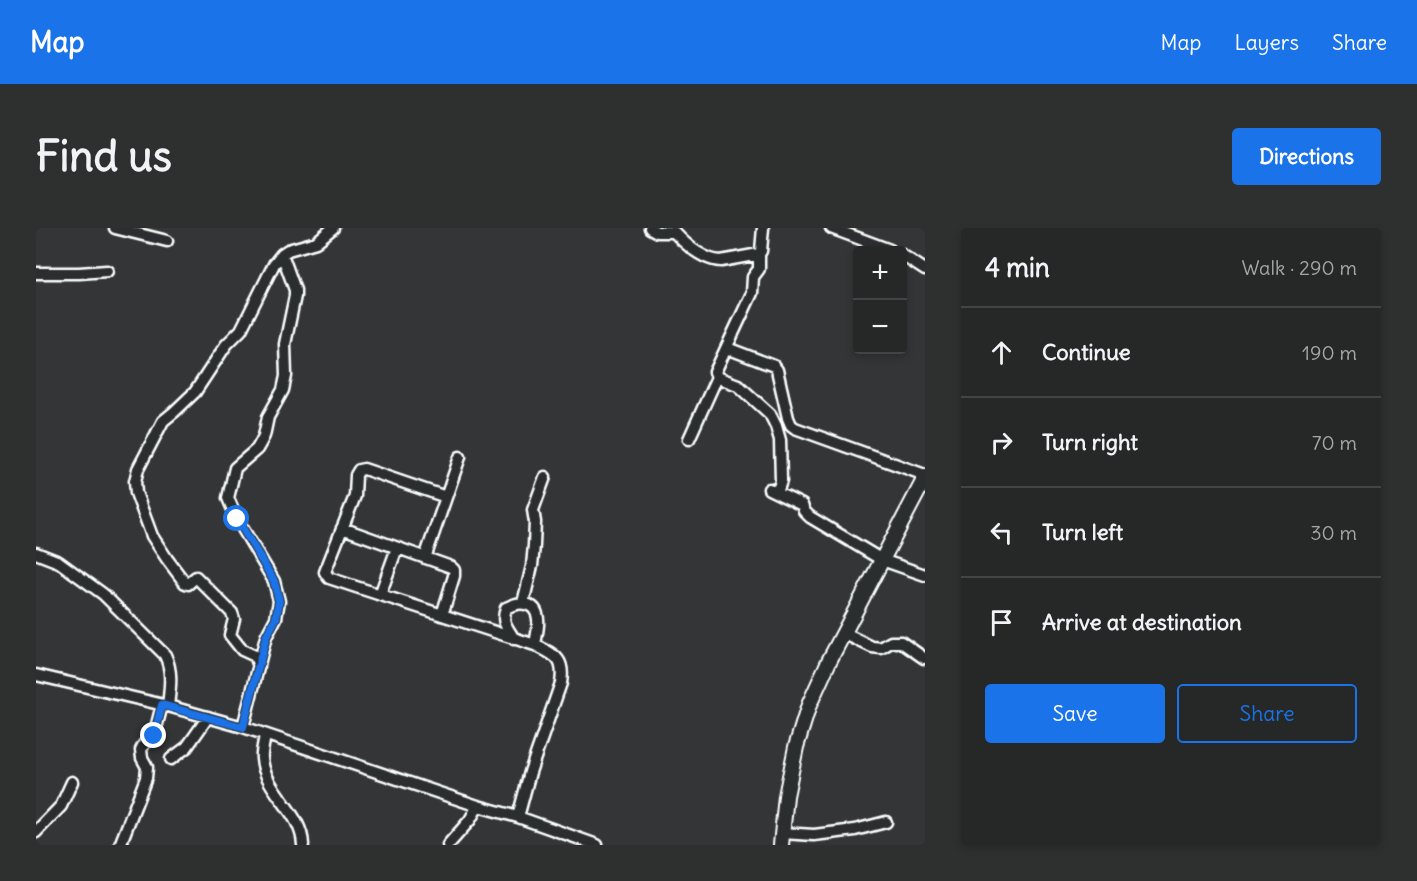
<!DOCTYPE html>
<html lang="en">
<head>
<meta charset="utf-8">
<style>
	:root { --surface:#262828; --page:#2e3030; --text:#f1f3f6; --muted:#a4a6a8; --line:#424445; --accent:#1a73e8 }
	body { margin:0; font-family:Delius,sans-serif; background:var(--page); color:var(--text) }
	.controls { position:absolute; right:18px; top:18px; display:grid; overflow:hidden; border-radius:6px; box-shadow:0 3px 9px #0003 }
	.controls button { width:54px; height:54px; display:grid; place-items:center; padding:0; border:0; border-bottom:2px solid var(--line); background:var(--surface); color:var(--text); font:30px sans-serif }
	.stop { position:absolute; width:18px; height:18px; margin:-14px; border:4px solid #1a73e8; border-radius:50%; background:#fff }
	.stop.end { background:#1a73e8; border-color:#fff; box-shadow:0 2px 6px #0008 }
	.list { margin:0; padding:0; list-style:none }
	h2 { display:flex; justify-content:space-between; align-items:center; height:78px; margin:0; padding:0 24px; font-size:26px }
	h2 small { font-size:20px; font-weight:400; color:var(--muted) }
	.list li { display:grid; grid-template-columns:39px 1fr auto; gap:18px; align-items:center; box-sizing:border-box; height:90px; padding:0 24px; border-top:2px solid var(--line) }
	.list b { display:block; font-size:22px; white-space:nowrap }
	.list em { font-size:20px; font-style:normal; color:var(--muted) }
	.actions { display:flex; gap:12px; padding:18px 24px }
	.actions a { flex:1; padding:14px 0; border:2px solid var(--accent); border-radius:6px; text-align:center; font-size:21px; color:var(--accent) }
	.actions .main { background:var(--accent); color:#fff }
	.icon { flex:none; width:33px; height:33px; fill:none; stroke:currentColor; stroke-width:2; stroke-linecap:round; stroke-linejoin:round }
	.map { position:relative; flex:none; width:889px; height:617px; overflow:hidden; border-radius:6px }
	header { display:flex; align-items:center; gap:36px; box-sizing:border-box; height:84px; padding:0 30px; background:var(--accent); color:#fff }
	header strong { font-size:28px }
	nav { display:flex; gap:33px; margin-inline-start:auto; font-size:21px }
	.intro { display:flex; align-items:center; justify-content:space-between; box-sizing:border-box; height:144px; padding:0 36px }
	h1 { margin:0; font-size:42px }
	.button { padding:15px 27px; border-radius:6px; background:var(--accent); color:#fff; font-size:21px; font-weight:700 }
	main { display:flex; gap:36px; padding:0 36px }
	aside { flex:1; background:var(--surface); border-radius:6px; box-shadow:0 3px 9px #0003 }
	.map>svg:first-child { display:block }
	.lines { fill:none; stroke-linecap:round; stroke-linejoin:round }
	.minor-casing { stroke:#fff; stroke-width:15 }
	.major-casing { stroke:#fff; stroke-width:18 }
	.minor { stroke:#2a2d2e; stroke-width:10 }
	.major { stroke:#2a2d2e; stroke-width:14 }
	.route { stroke:#1a73e8; stroke-width:8 }
</style>
</head>
<body>
<header>
<strong>Map</strong>
<nav><a>Map</a><a>Layers</a><a>Share</a></nav>
</header>
<div class="intro"><h1>Find us</h1><a class="button">Directions</a></div>
<main>
<div class="map">
<svg width="889" height="617" viewBox="0 0 889 617">
	<rect width="100%" height="100%" fill="#333536"/>
	<filter id="ink" filterUnits="userSpaceOnUse"><feTurbulence type="fractalNoise" baseFrequency=".0167" numOctaves="2"/><feDisplacementMap in="SourceGraphic" scale="12" xChannelSelector="R" yChannelSelector="G"/><feConvolveMatrix kernelMatrix="1 2 1 2 8 2 1 2 1" color-interpolation-filters="sRGB"/></filter>
	<g filter="url(#ink)">
		<g class="lines">
			<!-- minor casing -->
			<g class="minor-casing">
				<path id="minor" d="M 79,0 L 131,13
					M 614,0 L 621,4 L 638,4 C 649,16 667,32 685,33 L 723,26 L 725,23 L 727,0
					M 795,0 L 854,22
					M 723,26 L 723,41 L 717,49 L 716,65 L 679,144 L 681,149 L 702,157 L 734,186 L 740,198 L 744,212 L 745,253 L 741,265
					M 866,27 L 889,42
					M 0,45 L 43,45 L 71,43
					M 691,120 L 738,138 L 741,142 L 752,190 L 755,197 L 759,200 L 889,247
					M 653,211 L 681,149
					M 733,261 L 766,277 L 768,283 L 774,289 L 846,332 L 889,347
					M 410,269 L 328,241 L 323,242 L 320,247 L 319,268 L 289,344 L 293,350 L 314,357 L 499,417 C 519,427 529,430 525,455 L 494,544 L 482,589
					M 306,300 L 415,339 L 418,342 L 418,348 L 406,387
					M 0,325 L 23,334 L 67,366 L 129,427 C 137,444 134,460 132,478
					M 389,330 L 424,229
					M 344,367 L 361,320
					M 487,375 L 496,338 L 498,317 L 499,294 L 497,282 L 509,249
					M 807,405 L 836,419 L 845,420 L 855,414 L 865,414 L 888,430
					M 478,411 C 471,398 465,396 470,380 C 483,373 500,373 502,391 C 503,399 500,409 499,417
					M 223,438 L 219,428 L 206,422 L 194,407 L 198,391 L 196,385 L 160,349 L 152,356 L 149,355 L 131,331 L 116,308 L 100,265 L 99,253 L 102,241 L 127,193 L 138,184 L 159,164 L 190,117 L 205,102 L 238,36 L 246,26 L 252,22 L 280,14 L 297,0
					M 0,447 L 132,478 L 207,499 L 442,578 L 482,589 L 561,617
					M 207,499 L 230,409 L 240,390 L 243,373 L 238,353 L 201,291 L 192,270 L 199,240 L 221,221 L 225,214 L 228,208 L 232,189 L 247,162 L 250,148 L 249,116 L 259,68 L 259,62 L 246,26
					M 229,507 C 228,515 225,524 226,531 C 229,564 266,584 267,617
					M 135,531 L 151,519 L 172,489
					M 0,604 L 25,578 L 36,554
					M 746,605 L 778,607 L 819,602 L 850,594
					M 84,617 L 110,550 L 111,539 L 106,530 L 105,522 L 108,516 L 118,508 L 126,477
					M 412,617 L 434,592 L 442,578"/>
			</g>
			<!-- major casing -->
			<g class="major-casing">
				<path id="major" d="M 745,617 L 750,568 L 760,519 L 773,477 L 793,433 L 889,250"/>
			</g>
			<!-- minor -->
			<use href="#minor" class="minor"/>
			<!-- major -->
			<use href="#major" class="major"/>
		</g>
	</g>
	<g class="lines" filter="url(#ink)">
		<!-- route -->
		<path class="route" d="M 118,508 L 126,477 L 207,499 L 230,409 L 240,390 L 243,373 L 238,353 L 201,291"/>
	</g>
</svg>
<div class="controls">
<button>+</button>
<button>−</button>
</div>
<div class="stop" style="left:201px;top:291px"></div>
<div class="stop end" style="left:118px;top:508px"></div>
</div>
<aside>
<h2>4 min<small>Walk · 290 m</small></h2>
<ul class="list">
<li><svg class="icon" aria-label="ahead" viewBox="0 0 24 24"><path d="M12 20V5M6 11l6-6 6 6"/></svg><div><b>Continue</b></div><em>190 m</em></li>
<li><svg class="icon" aria-label="right" viewBox="0 0 24 24"><path d="M7 20v-9h11M14 6l5 5-5 5"/></svg><div><b>Turn right</b></div><em>70 m</em></li>
<li><svg class="icon" aria-label="left" viewBox="0 0 24 24"><path d="M17 20v-9H6M10 6l-5 5 5 5"/></svg><div><b>Turn left</b></div><em>30 m</em></li>
<li><svg class="icon" aria-label="arrive" viewBox="0 0 24 24"><path d="M6 21V4h12l-3 4 3 4H6"/></svg><div><b>Arrive at destination</b></div></li>
</ul>
<div class="actions"><a class="main">Save</a><a>Share</a></div>
</aside>
</main>
</body>
</html>
